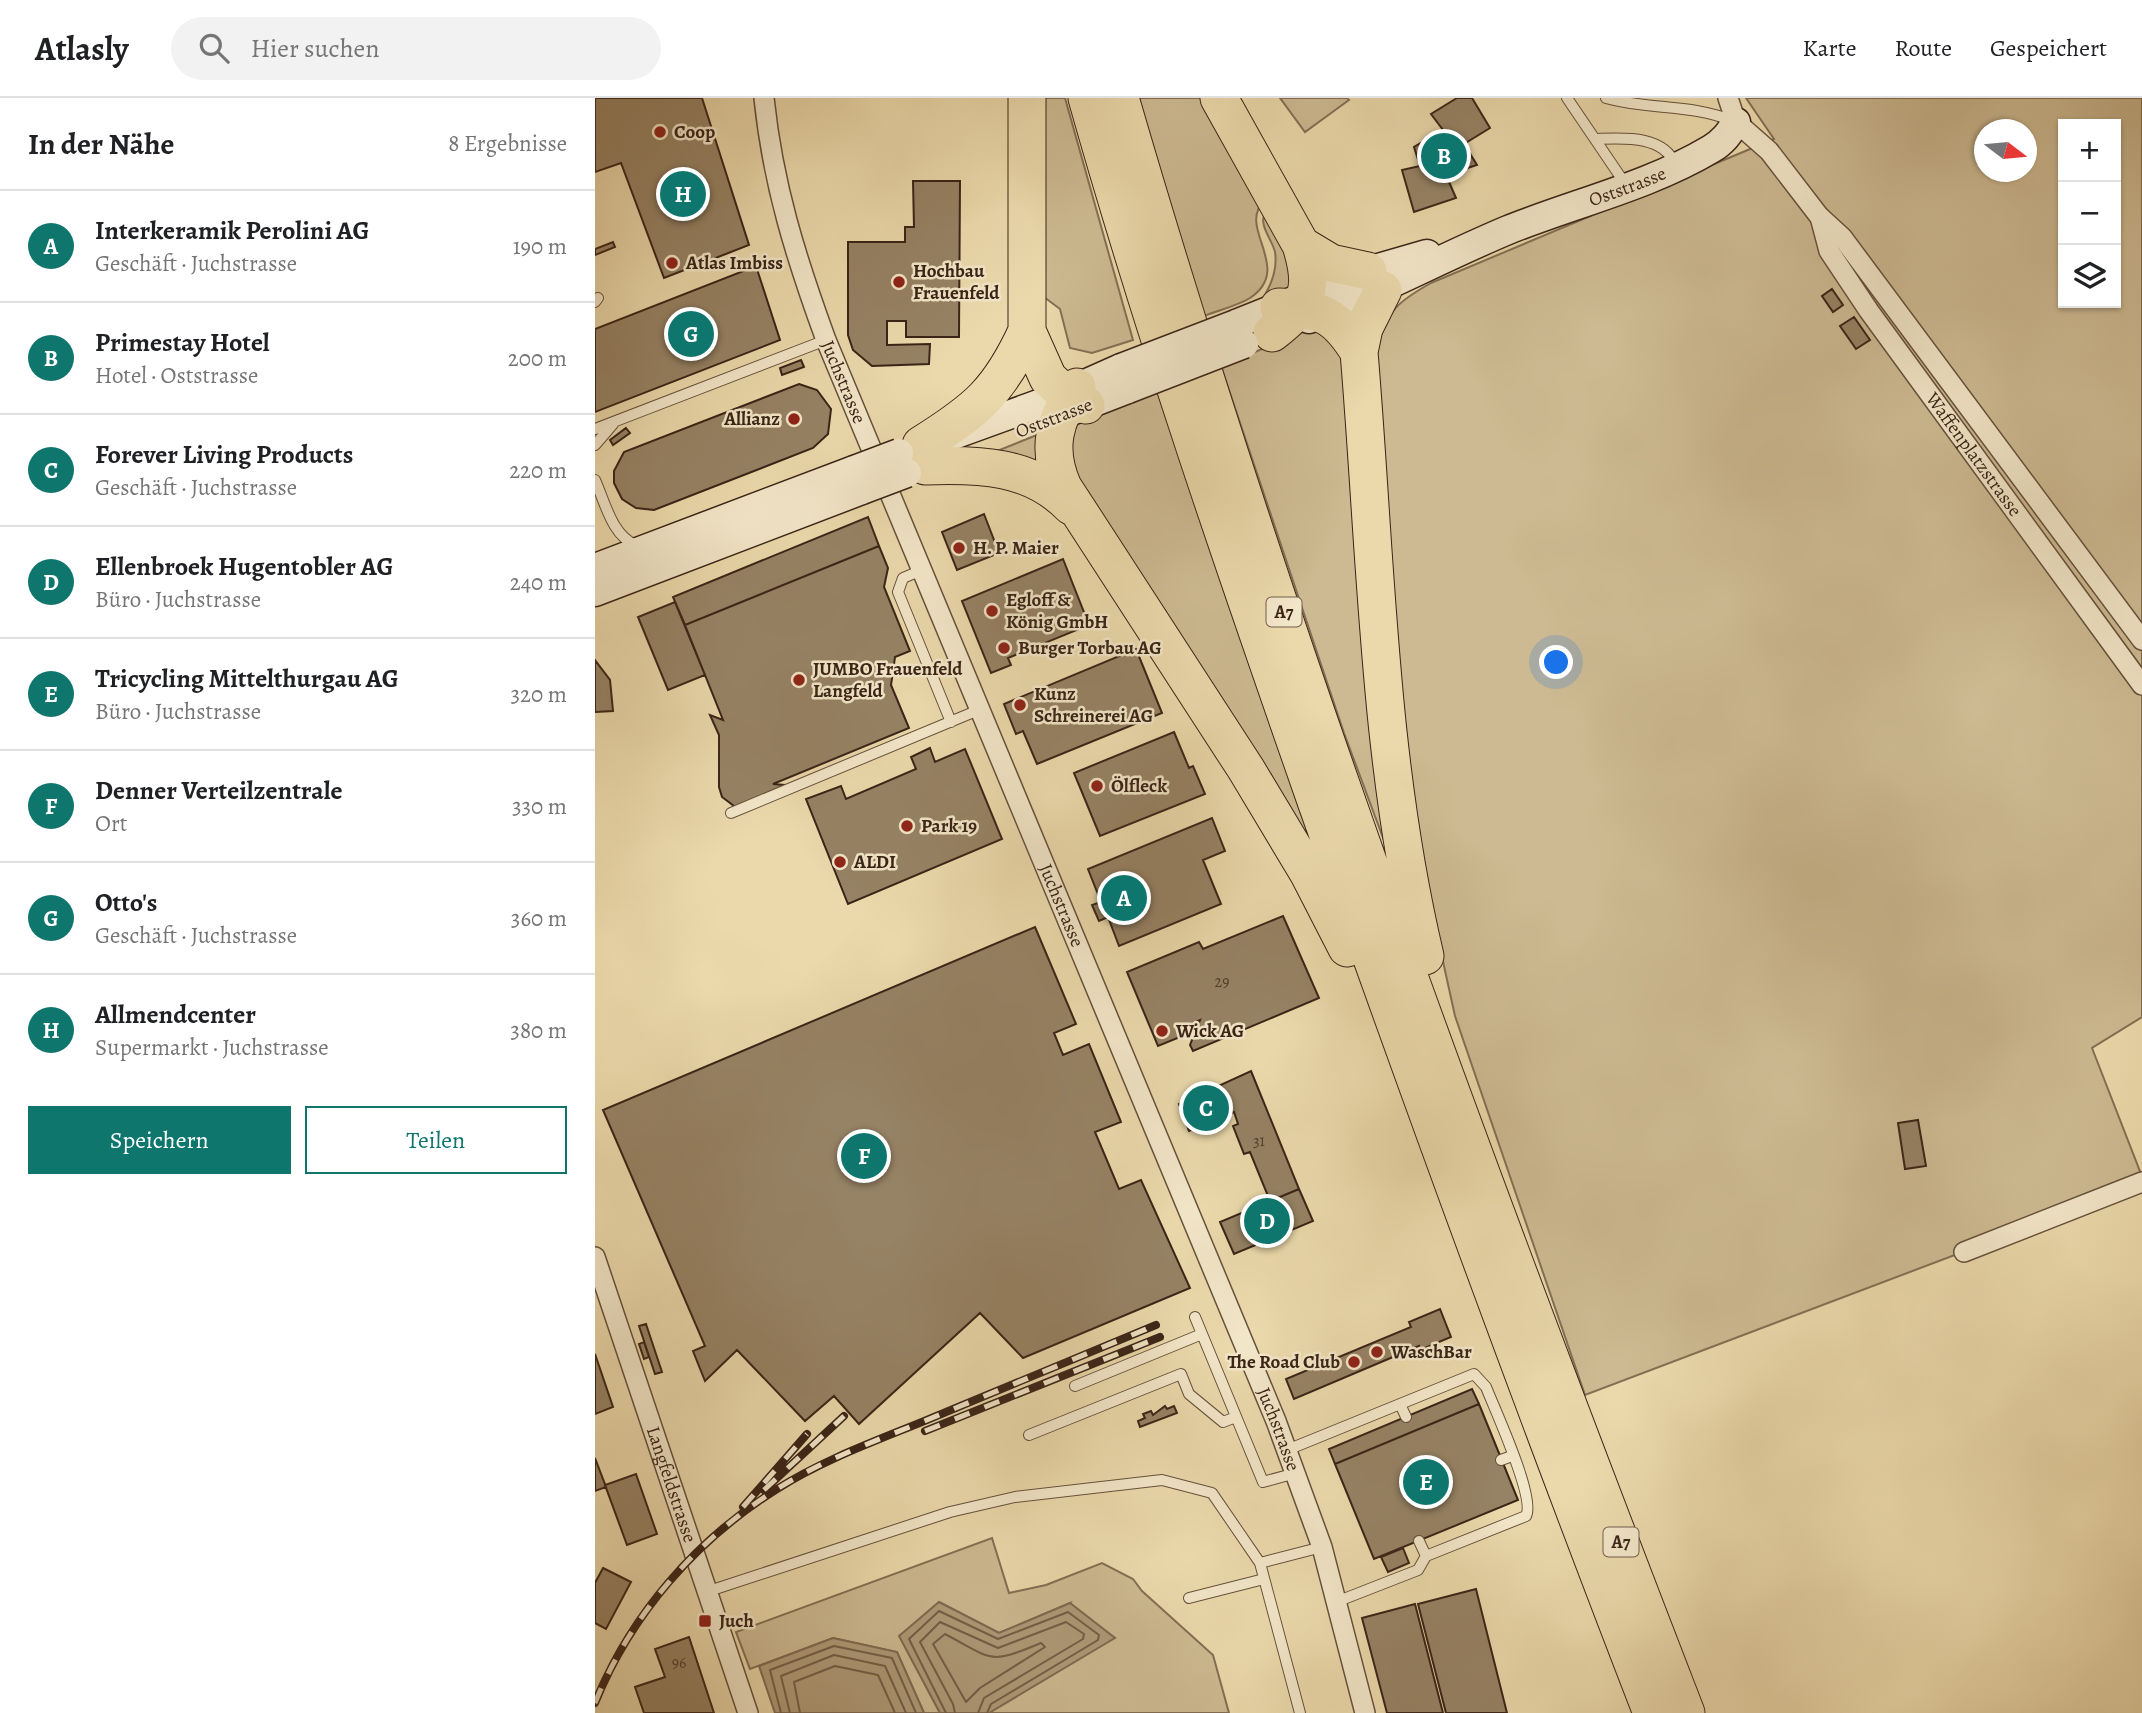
<!DOCTYPE html>
<html lang="de">
<head>
<meta charset="utf-8">
<style>
	:root { --surface:#fff; --page:#f2f2f2; --text:#202124; --muted:#757577; --line:#e0e0e0; --accent:#0f766e }
	body { margin:0; font-family:Alegreya,serif; background:var(--page); color:var(--text) }
	.controls { position:absolute; right:21px; top:21px; display:grid; overflow:hidden; border-radius:0px; box-shadow:0 2px 5px #0004 }
	.controls button { width:63px; height:63px; display:grid; place-items:center; padding:0; border:0; border-bottom:2px solid var(--line); background:var(--surface); color:var(--text); font:35px sans-serif }
	.compass { position:absolute; left:1379px; top:21px; width:63px; height:63px; border-radius:50%; background:var(--surface); box-shadow:0 2px 5px #0004; rotate:106deg }
	.you { position:absolute; left:962px; top:565px; width:24px; height:24px; margin:-18px; border:5px solid #fff; border-radius:50%; background:#1a73e8; box-shadow:0 0 0 10px #1a73e833 }
	.badge { display:grid; place-items:center; width:46px; height:46px; border-radius:50%; background:var(--accent); color:#fff; font-size:23px; font-weight:700 }
	.pin { position:absolute; translate:-50% -50%; border:4px solid #fff; box-shadow:0 2px 7px #0006 }
	.list { margin:0; padding:0; list-style:none }
	h2 { display:flex; justify-content:space-between; align-items:center; height:91px; margin:0; padding:0 28px; font-size:30px }
	h2 small { font-size:23px; font-weight:400; color:var(--muted) }
	.list li { display:grid; grid-template-columns:46px 1fr auto; gap:21px; align-items:center; box-sizing:border-box; height:112px; padding:0 28px; border-top:2px solid var(--line) }
	.list b { display:block; font-size:26px; white-space:nowrap }
	.list p { margin:0; font-size:23px; white-space:nowrap; color:var(--muted) }
	.list em { font-size:23px; font-style:normal; color:var(--muted) }
	.actions { display:flex; gap:14px; padding:21px 28px }
	.actions a { flex:1; padding:16px 0; border:2px solid var(--accent); border-radius:0px; text-align:center; font-size:24px; color:var(--accent) }
	.actions .main { background:var(--accent); color:#fff }
	.icon { flex:none; width:38px; height:38px; fill:none; stroke:currentColor; stroke-width:2; stroke-linecap:round; stroke-linejoin:round }
	.map { position:relative; flex:none; width:1547px; height:1615px; overflow:hidden }
	header { display:flex; align-items:center; gap:42px; box-sizing:border-box; height:98px; padding:0 35px; background:var(--surface); border-bottom:2px solid var(--line) }
	header strong { font-size:33px }
	nav { display:flex; gap:38px; margin-inline-start:auto; font-size:24px }
	.search { width:490px; height:63px; background:var(--page); display:flex; align-items:center; gap:18px; box-sizing:border-box; padding:0 24px; border-radius:38px; color:var(--muted); font-size:26px }
	main { display:flex }
	aside { flex:1; background:var(--surface) }
	.map>svg:first-child { display:block }
	.green { fill:#cdba92; stroke:#846f54; stroke-width:2; fill-rule:evenodd }
	.water { fill:#af9b79; stroke:#806b52; stroke-width:2 }
	.lines { fill:none; stroke-linecap:round; stroke-linejoin:round }
	.shore { stroke:#746048; stroke-width:2 }
	.building { fill:#968264; stroke:#3a2417; stroke-width:2 }
	.service-casing { stroke:#66513c; stroke-width:12 }
	.minor-casing { stroke:#66513c; stroke-width:22 }
	.secondary-casing { stroke:#3a2417; stroke-width:31 }
	.motorway-casing { stroke:#3a2417; stroke-width:39 }
	.service { stroke:#f2e6c8; stroke-width:10 }
	.minor { stroke:#f2e6c8; stroke-width:19 }
	.secondary { stroke:#f2e6c8; stroke-width:28 }
	.motorway { stroke:#ebd9ab; stroke-width:37 }
	.rail-casing { stroke:#3a2417; stroke-width:8 }
	.rail { stroke:#f2e6c8; stroke-width:5; stroke-dasharray:16; stroke-linecap:butt }
	.secondary-bridge-casing { stroke:#3a2417; stroke-width:31; stroke-linecap:butt }
	.secondary-bridge { stroke:#f2e6c8; stroke-width:28 }
	.poi-dot { fill:#8f2418; stroke:#f2e6c8; stroke-width:2.5 }
	.labels { text-anchor:middle; dominant-baseline:central; stroke-width:5; stroke-linejoin:round; paint-order:stroke }
	.number-label { font-size:16px; fill:#513c2a }
	.shield { fill:#f2e6c8; stroke:#715e4c; stroke-width:2 }
	.shield-label { font-size:18px; font-weight:bold; fill:#3a2417 }
	.poi-label { font-size:19px; font-weight:bold; fill:#3a2417; stroke:#f2e6c8; text-anchor:start }
	.street-label { font-size:19px; fill:#3a2417; stroke:#f2e6c8 }
</style>
</head>
<body>
<header>
<strong>Atlasly</strong>
<div class="search"><svg class="icon" aria-label="search" viewBox="0 0 24 24"><circle cx="10" cy="10" r="6"/><path d="M15 15l6 6"/></svg>Hier suchen</div>
<nav><a>Karte</a><a>Route</a><a>Gespeichert</a></nav>
</header>
<main>
<aside>
<h2>In der Nähe<small>8 Ergebnisse</small></h2>
<ul class="list">
<li><span class="badge">A</span><div><b>Interkeramik Perolini AG</b><p>Geschäft · Juchstrasse</p></div><em>190 m</em></li>
<li><span class="badge">B</span><div><b>Primestay Hotel</b><p>Hotel · Oststrasse</p></div><em>200 m</em></li>
<li><span class="badge">C</span><div><b>Forever Living Products</b><p>Geschäft · Juchstrasse</p></div><em>220 m</em></li>
<li><span class="badge">D</span><div><b>Ellenbroek Hugentobler AG</b><p>Büro · Juchstrasse</p></div><em>240 m</em></li>
<li><span class="badge">E</span><div><b>Tricycling Mittelthurgau AG</b><p>Büro · Juchstrasse</p></div><em>320 m</em></li>
<li><span class="badge">F</span><div><b>Denner Verteilzentrale</b><p>Ort</p></div><em>330 m</em></li>
<li><span class="badge">G</span><div><b>Otto's</b><p>Geschäft · Juchstrasse</p></div><em>360 m</em></li>
<li><span class="badge">H</span><div><b>Allmendcenter</b><p>Supermarkt · Juchstrasse</p></div><em>380 m</em></li>
</ul>
<div class="actions"><a class="main">Speichern</a><a>Teilen</a></div>
</aside>
<div class="map">
<svg width="1547" height="1615" viewBox="0 0 1547 1615">
	<rect width="100%" height="100%" fill="#ebd9ab"/>
	<filter id="stains"><feTurbulence type="fractalNoise" baseFrequency=".00286" numOctaves="4"/><feColorMatrix values="0 0 0 0 .2 0 0 0 0 .09 0 0 0 0 .02 0 0 0 .5 -.17"/></filter>
	<radialGradient id="worn" r=".72"><stop offset=".6" stop-color="#630" stop-opacity="0"/><stop offset="1" stop-color="#630" stop-opacity=".3"/></radialGradient>
	<!-- green -->
	<path class="green" d="M 444,0 L 470,0 L 538,242 L 497,255 L 475,250 L 465,211 L 445,196 Z
		M 543,0 L 614,0 L 670,102 C 640,129 700,170 655,200 C 642,208 624,212 609,218 Z
		M 685,0 L 752,0 L 754,2 L 710,34 Z
		M 1151,0 L 1547,0 L 1547,919 L 1497,950 L 1546,1076 L 1402,1141 L 990,1297 L 860,918 L 808,682 L 780,248 C 794,212 802,204 836,185 L 1179,41 ZM 1468,26 L 1521,26 L 1521,205 L 1468,205 ZM 1390,32 L 1432,32 L 1432,74 L 1390,74 Z
		M 671,113 L 707,182 L 664,207 C 674,191 683,174 680,154 C 677,141 662,126 671,113 Z
		M 725,227 L 747,245 L 800,772 L 749,635 L 626,268 Z
		M 563,292 L 726,767 L 475,381 L 474,324 Z
		M 447,335 L 453,370 L 397,355 Z
		M 397,1440 L 414,1495 L 451,1487 L 507,1465 L 538,1481 L 547,1493 L 618,1557 L 634,1615 L 393,1615 L 475,1505 L 404,1535 L 344,1504 L 305,1539 L 345,1615 L 329,1615 L 302,1554 L 238,1540 L 155,1571 L 141,1534 Z"/>
	<!-- water -->
	<path class="water" d="M 344,1504 L 404,1535 L 475,1505 L 520,1540 L 394,1615 L 345,1615 L 304,1538 Z
		M 238,1540 L 302,1554 L 329,1615 L 180,1615 L 164,1568 Z"/>
	<g class="lines">
		<!-- shore -->
		<path class="shore" d="M 350,1536 C 399,1562 393,1567 446,1545 L 450,1549 L 385,1590 L 371,1604 L 338,1546 Z
			M 186,1615 L 175,1572 L 239,1548 L 297,1560 L 321,1615
			M 195,1615 L 186,1578 L 239,1557 L 290,1568 L 311,1615
			M 205,1615 L 199,1584 L 240,1568 L 283,1577 L 300,1615
			M 351,1615 L 314,1541 L 344,1513 L 403,1541 L 473,1514 L 504,1537 L 503,1542 L 396,1606 L 392,1615
			M 360,1615 L 358,1606 L 325,1544 L 345,1524 L 403,1550 L 471,1524 L 489,1536 L 488,1541 L 389,1600 L 383,1615"/>
	</g>
	<!-- building -->
	<path class="building" d="M 0,0 L 107,0 L 154,147 L 69,180 L 26,65 L 0,74 Z
		M 862,0 L 877,0 L 895,30 L 869,46 L 882,67 L 851,77 L 861,100 L 819,114 L 807,72 L 825,68 L 819,49 L 848,32 L 836,16 Z
		M 318,83 L 365,83 L 364,239 L 311,239 L 311,223 L 292,223 L 292,247 L 335,246 L 334,266 L 277,268 L 258,252 L 253,237 L 253,144 L 310,144 L 310,129 L 319,129 Z
		M 18,144 L 20,149 L 0,157 L 0,151 Z
		M 161,168 L 185,242 L 0,314 L 0,231 Z
		M 1237,191 L 1248,207 L 1238,214 L 1227,198 Z
		M 1259,219 L 1275,242 L 1261,251 L 1245,228 Z
		M 206,262 L 209,269 L 187,277 L 185,270 Z
		M 204,286 L 222,292 L 236,311 L 233,336 L 218,350 L 59,412 L 41,410 L 27,401 L 19,385 L 19,373 L 29,354 Z
		M 31,330 L 35,335 L 18,347 L 15,342 Z
		M 389,416 L 404,455 L 362,472 L 347,434 Z
		M 273,419 L 284,448 L 90,527 L 78,499 Z
		M 284,448 L 293,470 L 289,489 L 315,553 L 300,559 L 296,587 L 314,630 L 178,686 L 190,687 L 149,708 L 139,708 L 127,699 L 124,689 L 124,637 L 115,617 L 128,622 L 90,527 Z
		M 468,461 L 494,527 L 413,560 L 416,567 L 396,575 L 367,503 Z
		M 80,504 L 110,577 L 73,592 L 43,519 Z
		M 541,551 L 567,615 L 442,666 L 428,633 L 421,636 L 409,606 Z
		M 0,562 L 15,582 L 18,613 L 0,614 Z
		M 579,634 L 594,670 L 598,668 L 610,696 L 505,738 L 479,675 Z
		M 335,650 L 340,664 L 370,651 L 407,741 L 253,806 L 211,701 L 246,688 L 251,701 L 321,671 L 316,659 Z
		M 617,720 L 630,753 L 608,762 L 626,806 L 524,848 L 513,819 L 504,823 L 497,807 L 506,804 L 493,771 Z
		M 688,818 L 724,900 L 598,953 L 595,947 L 605,922 L 590,928 L 585,939 L 563,948 L 532,874 L 604,844 L 608,851 Z
		M 440,829 L 481,926 L 459,935 L 468,957 L 494,946 L 526,1024 L 500,1034 L 524,1091 L 546,1082 L 595,1190 L 428,1260 L 385,1215 L 264,1326 L 239,1298 L 210,1323 L 142,1252 L 110,1283 L 98,1253 L 110,1248 L 8,1012 Z
		M 656,973 L 704,1091 L 675,1103 L 655,1054 L 649,1056 L 638,1028 L 643,1026 L 639,1014 L 594,1033 L 584,1006 Z
		M 1323,1022 L 1331,1068 L 1310,1071 L 1303,1025 Z
		M 704,1091 L 718,1123 L 639,1156 L 625,1124 Z
		M 845,1211 L 856,1239 L 825,1252 L 824,1248 L 699,1301 L 691,1281 L 816,1229 L 814,1224 Z
		M 51,1226 L 67,1274 L 60,1276 L 44,1228 Z
		M 49,1244 L 54,1259 L 49,1261 L 44,1246 Z
		M 0,1256 L 18,1309 L 0,1316 Z
		M 877,1291 L 884,1306 L 740,1366 L 734,1351 Z
		M 884,1306 L 923,1402 L 779,1461 L 740,1366 Z
		M 570,1308 L 572,1311 L 579,1308 L 582,1315 L 545,1329 L 543,1323 L 550,1320 L 548,1316 L 556,1313 L 558,1317 Z
		M 0,1360 L 11,1389 L 0,1393 Z
		M 41,1376 L 62,1436 L 32,1447 L 10,1387 Z
		M 808,1450 L 814,1465 L 793,1474 L 786,1459 Z
		M 8,1470 L 36,1484 L 11,1531 L 0,1525 L 0,1485 Z
		M 881,1491 L 912,1615 L 851,1615 L 823,1506 Z
		M 820,1506 L 848,1615 L 792,1615 L 767,1520 Z
		M 94,1539 L 119,1615 L 49,1615 L 40,1589 L 70,1579 L 60,1551 Z"/>
	<g class="lines">
		<!-- service casing -->
		<g class="service-casing">
			<path id="service" d="M 972,0 L 1031,87
				M 1011,0 C 1053,12 1098,6 1137,23
				M 1002,41 C 1030,40 1068,37 1081,67
				M 0,204 L 3,200
				M 0,331 L 231,242
				M 0,347 L 18,326
				M 0,382 C 10,404 17,438 41,447
				M 327,472 L 308,480 L 303,494 L 356,624
				M 136,715 L 386,611
				M 600,1219 L 668,1384 L 701,1375
				M 480,1288 L 607,1236
				M 805,1306 L 811,1319
				M 434,1337 L 586,1276 L 594,1296 L 628,1324 L 641,1319
				M 692,1352 L 879,1276 L 891,1289 C 900,1312 941,1400 931,1418 L 831,1458 L 823,1472 L 741,1504
				M 906,1362 L 917,1358
				M 824,1443 L 831,1458
				M 665,1465 L 705,1615
				M 111,1494 L 355,1414 L 420,1399 L 567,1382 L 617,1395 L 665,1465 L 727,1449
				M 594,1500 L 669,1481"/>
		</g>
		<!-- minor casing -->
		<g class="minor-casing">
			<g id="minor">
				<path id="s1" d="M 169,0 C 178,87 201,160 231,242 L 681,1323 L 727,1449 L 770,1615"/>
				<path d="M 1133,0 L 1141,24 L 1174,53 L 1224,118 L 1247,139 L 1547,542"/>
				<path id="s2" d="M 1225,119 L 1234,153 L 1274,213 L 1547,587"/>
				<path d="M 1369,1154 L 1547,1084"/>
				<path id="s3" d="M 0,1159 L 153,1615"/>
			</g>
		</g>
		<!-- secondary casing -->
		<g class="secondary-casing">
			<g id="secondary">
				<path id="s4" d="M 714,221 C 782,195 846,160 913,132 C 980,105 1054,88 1116,51 C 1128,44 1134,36 1141,24"/>
				<path d="M 641,226 L 773,173 L 832,156"/>
				<path d="M 471,315 L 533,291"/>
				<path d="M 350,340 L 452,303 L 526,270"/>
				<path d="M 0,470 L 259,372"/>
				<path d="M 0,494 L 267,392"/>
			</g>
		</g>
		<!-- motorway casing -->
		<g class="motorway-casing">
			<path id="motorway" d="M 432,0 L 432,233 L 453,280 L 469,295 L 491,307
				M 492,0 C 559,237 640,471 721,703 C 829,1009 940,1313 1057,1615
				M 525,0 C 684,546 886,1085 1091,1615
				M 624,0 L 706,147 C 720,192 713,207 677,235
				M 706,147 L 736,165 L 773,173
				M 788,192 L 769,230 L 764,254 C 781,456 783,660 830,858
				M 684,209 C 727,211 741,217 764,254
				M 482,289 C 459,321 451,351 468,389 L 651,671 L 714,776 L 752,850
				M 326,347 C 382,312 404,294 432,233
				M 330,368 C 384,366 436,367 476,408"/>
		</g>
		<!-- service -->
		<use href="#service" class="service"/>
		<!-- minor -->
		<use href="#minor" class="minor"/>
		<!-- secondary -->
		<use href="#secondary" class="secondary"/>
		<!-- motorway -->
		<use href="#motorway" class="motorway"/>
		<!-- rail casing -->
		<g class="rail-casing">
			<path id="rail" d="M 330,1333 L 565,1239
				M 169,1392 L 249,1318
				M 148,1409 L 212,1336
				M 0,1605 C 36,1516 101,1442 182,1391 C 234,1358 295,1338 351,1314 C 421,1285 491,1256 561,1227"/>
		</g>
		<!-- rail -->
		<use href="#rail" class="rail"/>
		<!-- secondary-bridge casing -->
		<g class="secondary-bridge-casing">
			<path id="secondary-bridge" d="M 526,270 L 641,226
				M 533,291 L 649,246
				M 259,372 L 304,355
				M 267,392 L 312,375"/>
		</g>
		<!-- secondary-bridge -->
		<use href="#secondary-bridge" class="secondary-bridge"/>
	</g>
	<!-- markers -->
	<g class="poi-dot">
		<circle cx="65" cy="34" r="7"/>
		<circle cx="77" cy="165" r="7"/>
		<circle cx="304" cy="184" r="7"/>
		<circle cx="199" cy="321" r="7"/>
		<circle cx="364" cy="450" r="7"/>
		<circle cx="397" cy="513" r="7"/>
		<circle cx="409" cy="550" r="7"/>
		<circle cx="204" cy="582" r="7"/>
		<circle cx="425" cy="607" r="7"/>
		<circle cx="502" cy="688" r="7"/>
		<circle cx="312" cy="728" r="7"/>
		<circle cx="245" cy="764" r="7"/>
		<circle cx="567" cy="933" r="7"/>
		<circle cx="782" cy="1254" r="7"/>
		<circle cx="759" cy="1264" r="7"/>
		<rect x="103" y="1516" width="14" height="14" rx="3.5"/>
	</g>
	<g class="labels">
		<!-- number labels -->
		<g class="number-label">
			<text x="627" y="884">29</text>
			<text x="664" y="1043">31</text>
			<text x="84" y="1565">96</text>
		</g>
		<!-- shield labels -->
		<g class="shield">
			<rect x="671.5" y="499.5" width="35" height="29" rx="5"/>
			<rect x="1008.5" y="1429.5" width="35" height="29" rx="5"/>
		</g>
		<g class="shield-label">
			<text x="689" y="514">A7</text>
			<text x="1026" y="1444">A7</text>
		</g>
		<!-- poi labels -->
		<g class="poi-label">
			<text x="79" y="34">Coop</text>
			<text x="91" y="165">Atlas Imbiss</text>
			<text x="318" y="173">Hochbau<tspan x="318" dy="22">Frauenfeld</tspan></text>
			<text x="185" y="321" text-anchor="end">Allianz</text>
			<text x="378" y="450">H. P. Maier</text>
			<text x="411" y="502">Egloff &amp;<tspan x="411" dy="22">König GmbH</tspan></text>
			<text x="423" y="550">Burger Torbau AG</text>
			<text x="218" y="571">JUMBO Frauenfeld<tspan x="218" dy="22">Langfeld</tspan></text>
			<text x="439" y="596">Kunz<tspan x="439" dy="22">Schreinerei AG</tspan></text>
			<text x="516" y="688">Ölfleck</text>
			<text x="326" y="728">Park 19</text>
			<text x="259" y="764">ALDI</text>
			<text x="581" y="933">Wick AG</text>
			<text x="796" y="1254">WaschBar</text>
			<text x="745" y="1264" text-anchor="end">The Road Club</text>
			<text x="124" y="1523">Juch</text>
		</g>
		<!-- street labels -->
		<g class="street-label">
			<text stroke="none"><textPath href="#s4" startOffset="345">Oststrasse</textPath></text>
			<text stroke="none"><textPath href="#s1" startOffset="296">Juchstrasse</textPath></text>
			<text transform="translate(459 320) rotate(-21)">Oststrasse</text>
			<text stroke="none"><textPath href="#s2" startOffset="285">Waffenplatzstrasse</textPath></text>
			<text stroke="none"><textPath href="#s1" startOffset="863">Juchstrasse</textPath></text>
			<text stroke="none"><textPath href="#s1" startOffset="1430">Juchstrasse</textPath></text>
			<text stroke="none"><textPath href="#s3" startOffset="240">Langfeldstrasse</textPath></text>
		</g>
	</g>
	<rect width="100%" height="100%" filter="url(#stains)"/>
	<rect width="100%" height="100%" fill="url(#worn)"/>
</svg>
<div class="controls">
<button>+</button>
<button>−</button>
<button><svg class="icon" aria-label="layers" viewBox="0 0 24 24"><path d="M12 4l9 5-9 5-9-5zM3 14l9 5 9-5"/></svg></button>
</div>
<svg class="compass" viewBox="-18 -18 36 36"><path d="M0-13l5 13h-10z" fill="#e53935"/><path d="M0 13l5-13h-10z" fill="#757577"/></svg>
<div class="you"></div>
<div class="pin badge" style="left:529px;top:800px">A</div>
<div class="pin badge" style="left:849px;top:58px">B</div>
<div class="pin badge" style="left:611px;top:1010px">C</div>
<div class="pin badge" style="left:672px;top:1123px">D</div>
<div class="pin badge" style="left:831px;top:1384px">E</div>
<div class="pin badge" style="left:269px;top:1058px">F</div>
<div class="pin badge" style="left:96px;top:236px">G</div>
<div class="pin badge" style="left:88px;top:96px">H</div>
</div>
</main>
</body>
</html>
